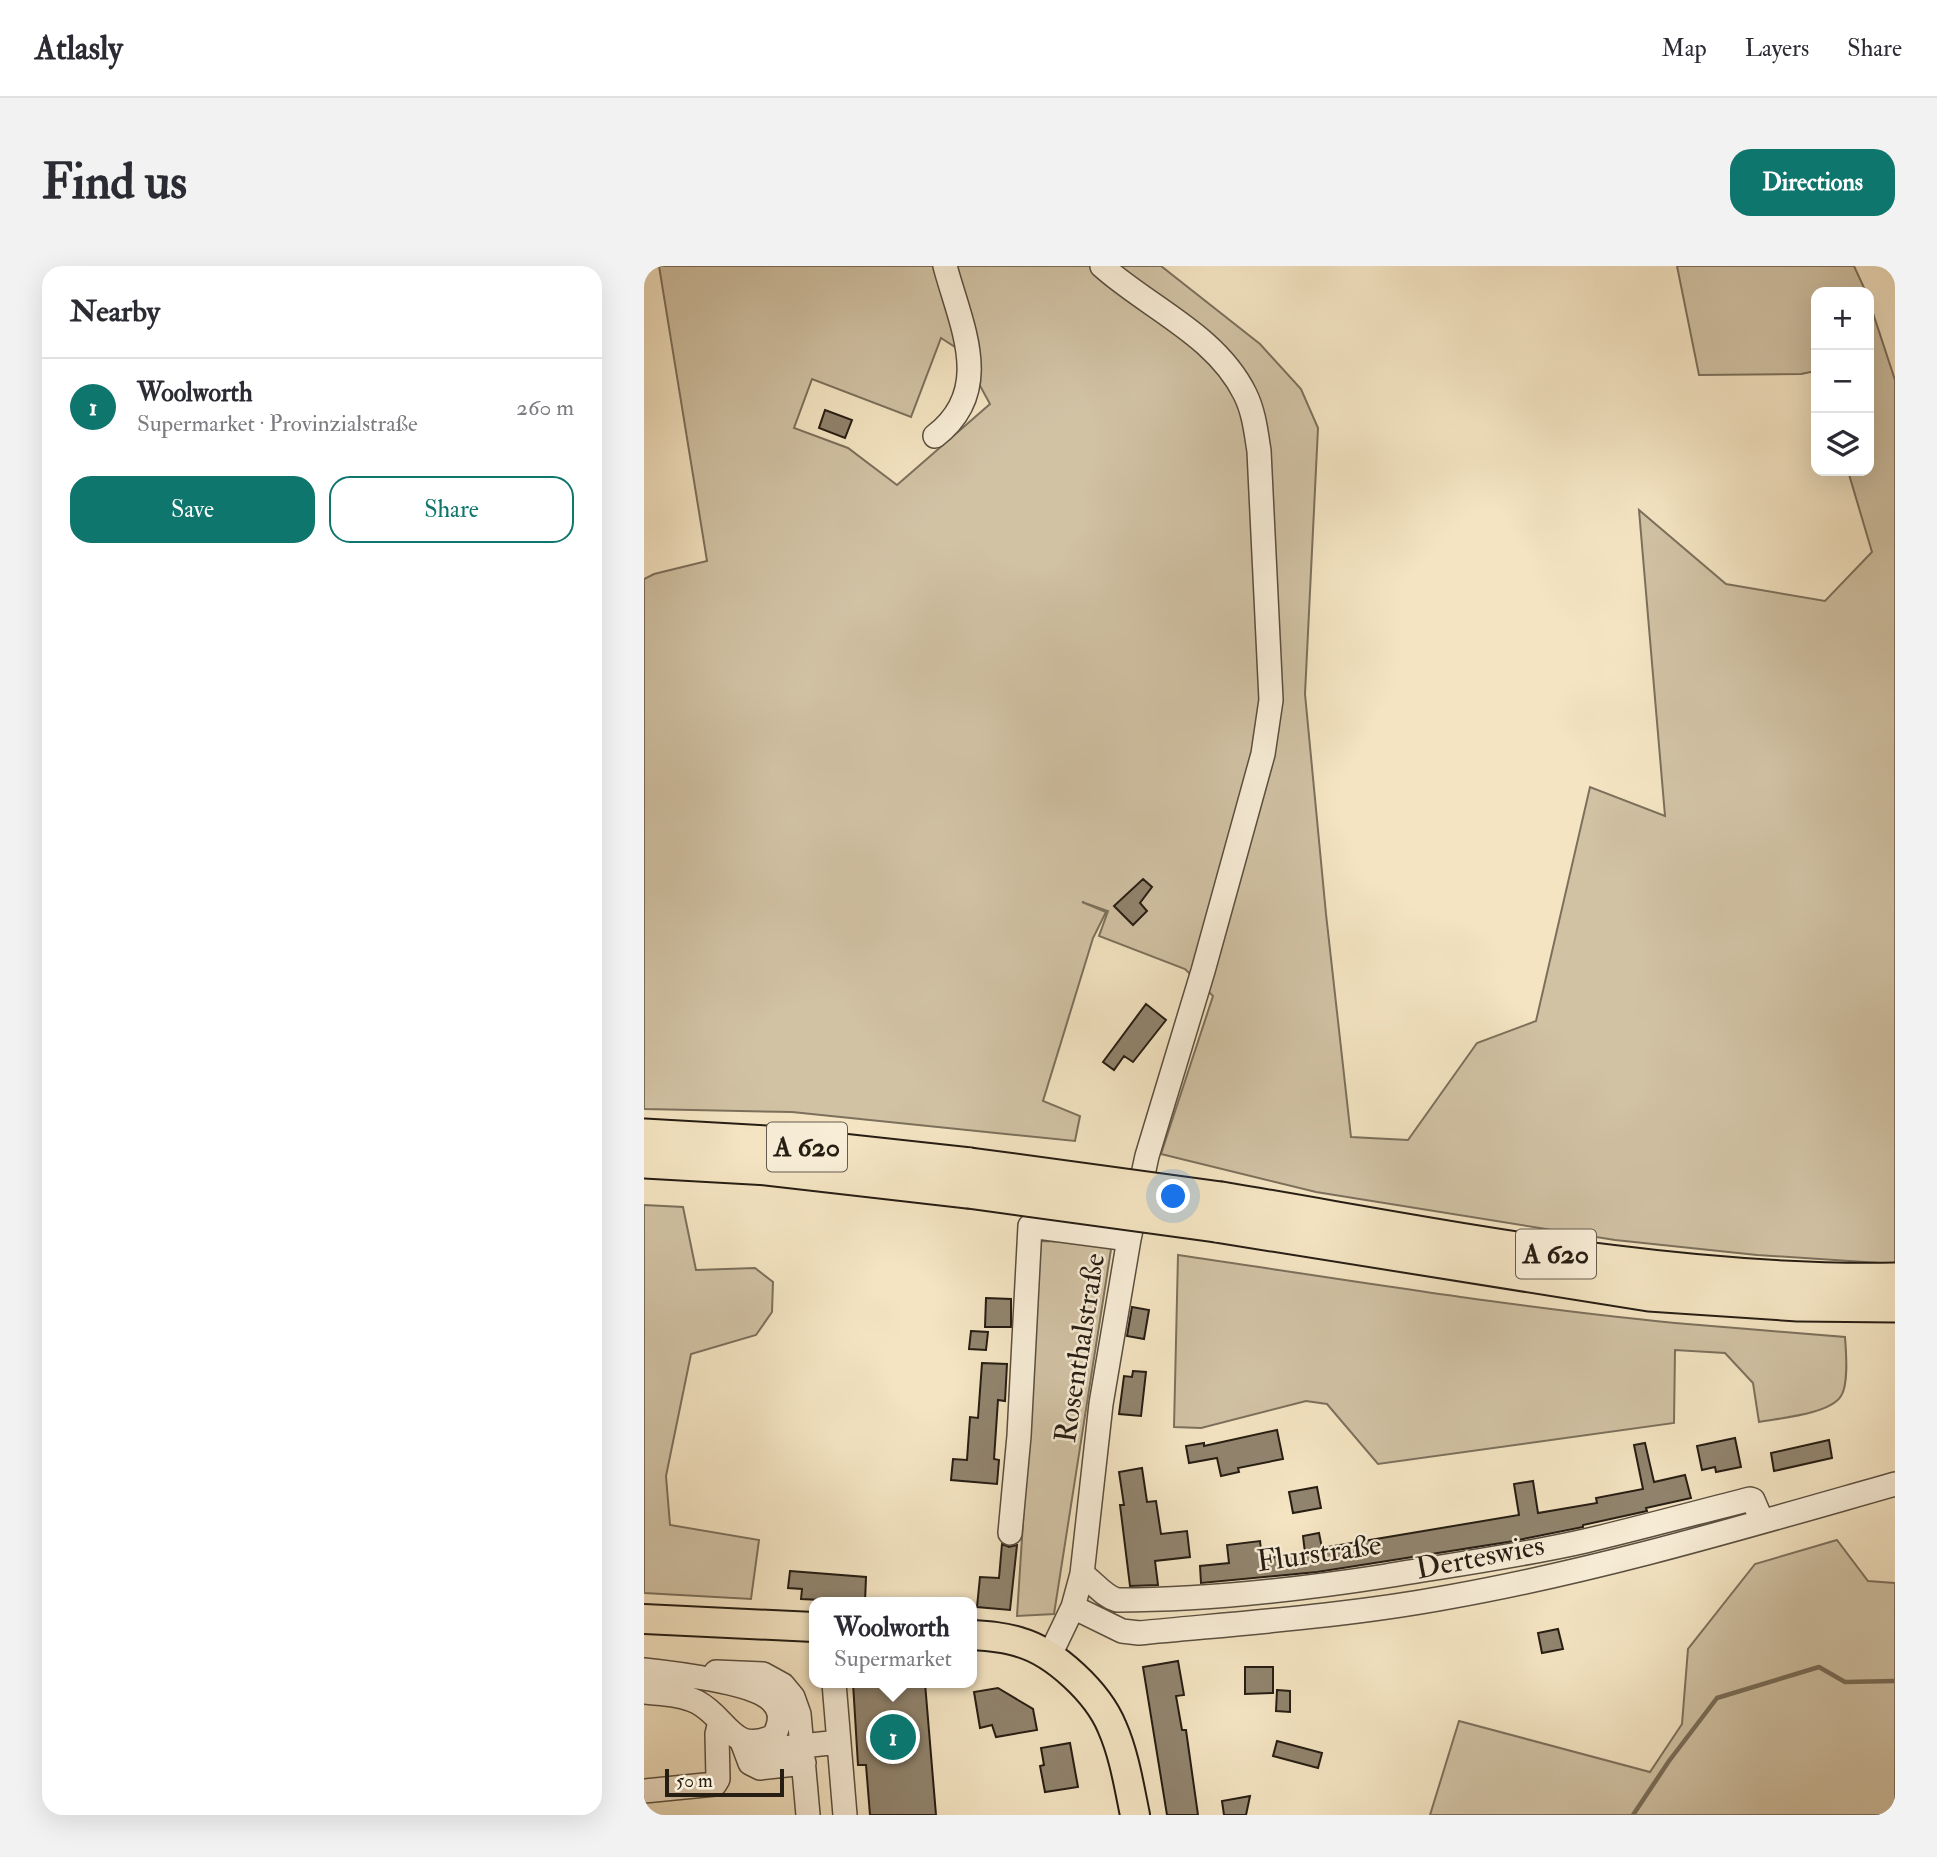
<!DOCTYPE html>
<html lang="en">
<head>
<meta charset="utf-8">
<style>
	:root { --surface:#fff; --page:#f2f2f3; --text:#2b2b33; --muted:#7c7c81; --line:#e1e1e2; --accent:#0f766e }
	body { margin:0; font-family:"IM FELL Double Pica",serif; background:var(--page); color:var(--text) }
	.controls { position:absolute; right:21px; top:21px; display:grid; overflow:hidden; border-radius:14px; box-shadow:0 7px 28px #0002 }
	.controls button { width:63px; height:63px; display:grid; place-items:center; padding:0; border:0; border-bottom:2px solid var(--line); background:var(--surface); color:var(--text); font:35px sans-serif }
	.scale { position:absolute; left:21px; bottom:18px; width:119px; box-sizing:border-box; padding-left:7px; border:4px solid #261d13; border-top:0; font-size:19px; line-height:24px; white-space:nowrap; color:#261d13; -webkit-text-stroke:5px #f8edd7; paint-order:stroke }
	.you { position:absolute; left:530px; top:931px; width:24px; height:24px; margin:-18px; border:5px solid #fff; border-radius:50%; background:#1a73e8; box-shadow:0 0 0 10px #1a73e833 }
	.badge { display:grid; place-items:center; width:46px; height:46px; border-radius:50%; background:var(--accent); color:#fff; font-size:23px; font-weight:700 }
	.pin { position:absolute; translate:-50% -50%; border:4px solid #fff; box-shadow:0 2px 7px #0006 }
	.popup { position:absolute; left:165px; top:1331px; width:168px; height:91px; box-sizing:border-box; display:grid; place-content:center; border-radius:14px; background:var(--surface); filter:drop-shadow(0 2px 5px #0005); font-size:23px; white-space:nowrap; color:var(--muted) }
	.popup b { font-size:26px; color:var(--text) }
	.popup::after { content:''; position:absolute; left:50%; top:100%; margin-left:-14px; border:14px solid transparent; border-top-color:var(--surface) }
	.list { margin:0; padding:0; list-style:none }
	h2 { display:flex; justify-content:space-between; align-items:center; height:91px; margin:0; padding:0 28px; font-size:30px }
	h2 small { font-size:23px; font-weight:400; color:var(--muted) }
	.list li { display:grid; grid-template-columns:46px 1fr auto; gap:21px; align-items:center; box-sizing:border-box; height:98px; padding:0 28px; border-top:2px solid var(--line) }
	.list b { display:block; font-size:26px; white-space:nowrap }
	.list p { margin:0; font-size:23px; white-space:nowrap; color:var(--muted) }
	.list em { font-size:23px; font-style:normal; color:var(--muted) }
	.actions { display:flex; gap:14px; padding:21px 28px }
	.actions a { flex:1; padding:16px 0; border:2px solid var(--accent); border-radius:21px; text-align:center; font-size:24px; color:var(--accent) }
	.actions .main { background:var(--accent); color:#fff }
	.icon { flex:none; width:38px; height:38px; fill:none; stroke:currentColor; stroke-width:2; stroke-linecap:round; stroke-linejoin:round }
	.map { position:relative; flex:none; width:1251px; height:1549px; overflow:hidden; border-radius:21px }
	header { display:flex; align-items:center; gap:42px; box-sizing:border-box; height:98px; padding:0 35px; background:var(--surface); border-bottom:2px solid var(--line) }
	header strong { font-size:33px }
	nav { display:flex; gap:38px; margin-inline-start:auto; font-size:24px }
	.intro { display:flex; align-items:center; justify-content:space-between; box-sizing:border-box; height:168px; padding:0 42px }
	h1 { margin:0; font-size:49px }
	.button { padding:18px 32px; border-radius:21px; background:var(--accent); color:#fff; font-size:24px; font-weight:700 }
	main { display:flex; gap:42px; padding:0 42px }
	aside { flex:1; background:var(--surface); border-radius:21px; box-shadow:0 7px 28px #0002 }
	.map>svg:first-child { display:block }
	.green { fill:#d1c2a4; stroke:#7c705c; stroke-width:2; fill-rule:evenodd }
	.lines { fill:none; stroke-linecap:round; stroke-linejoin:round }
	.stream { stroke:#786c58; stroke-width:4.5 }
	.building { fill:#91846e; stroke:#261d13; stroke-width:2 }
	.minor-casing { stroke:#5a4f3f; stroke-width:26 }
	.major-casing { stroke:#261d13; stroke-width:32 }
	.highway-casing { stroke:#261d13; stroke-width:37 }
	.minor { stroke:#f8edd7; stroke-width:23 }
	.major { stroke:#f4e4c2; stroke-width:28 }
	.highway { stroke:#f4e4c2; stroke-width:33 }
	.highway-bridge-casing { stroke:#261d13; stroke-width:37; stroke-linecap:butt }
	.highway-bridge { stroke:#f4e4c2; stroke-width:33 }
	.labels { text-anchor:middle; dominant-baseline:central; stroke-width:5; stroke-linejoin:round; paint-order:stroke }
	.shield { fill:#f8edd7; stroke:#655b4e; stroke-width:2 }
	.shield-label { font-size:28px; font-weight:bold; fill:#261d13 }
	.street-label { font-size:30px; fill:#261d13; stroke:#f8edd7 }
</style>
</head>
<body>
<header>
<strong>Atlasly</strong>
<nav><a>Map</a><a>Layers</a><a>Share</a></nav>
</header>
<div class="intro"><h1>Find us</h1><a class="button">Directions</a></div>
<main>
<aside>
<h2>Nearby<small></small></h2>
<ul class="list">
<li><span class="badge">1</span><div><b>Woolworth</b><p>Supermarket · Provinzialstraße</p></div><em>260 m</em></li>
</ul>
<div class="actions"><a class="main">Save</a><a>Share</a></div>
</aside>
<div class="map">
<svg width="1251" height="1549" viewBox="0 0 1251 1549">
	<rect width="100%" height="100%" fill="#f4e4c2"/>
	<filter id="stains"><feTurbulence type="fractalNoise" baseFrequency=".00286" numOctaves="4"/><feColorMatrix values="0 0 0 0 .2 0 0 0 0 .09 0 0 0 0 .02 0 0 0 .5 -.17"/></filter>
	<radialGradient id="worn" r=".72"><stop offset=".6" stop-color="#630" stop-opacity="0"/><stop offset="1" stop-color="#630" stop-opacity=".3"/></radialGradient>
	<!-- green -->
	<path class="green" d="M 15,0 L 517,0 L 616,78 L 657,123 L 674,162 L 661,428 L 682,648 L 707,871 L 764,874 L 833,777 L 892,755 L 946,521 L 1021,550 L 995,244 L 1082,318 L 1181,335 L 1228,286 L 1204,205 L 1225,205 L 1225,35 L 1251,114 L 1251,998 L 1113,989 L 971,974 L 672,926 L 517,888 L 569,730 L 541,703 L 455,670 L 464,645 L 438,636 L 462,646 L 449,672 L 399,835 L 436,850 L 431,875 L 148,846 L 0,843 L 0,313 L 10,308 L 63,295 ZM 297,72 L 317,85 L 346,138 L 253,219 L 204,182 L 150,162 L 168,113 L 267,151 Z
		M 1033,0 L 1210,0 L 1222,26 L 1172,26 L 1172,105 L 1157,108 L 1055,109 Z
		M 0,939 L 39,941 L 52,1004 L 111,1002 L 129,1016 L 128,1046 L 112,1069 L 47,1088 L 22,1210 L 26,1259 L 115,1274 L 107,1333 L 0,1327 Z
		M 397,975 L 468,977 L 410,1348 L 373,1350 Z
		M 534,989 C 699,1013 865,1041 1031,1057 C 1088,1062 1144,1066 1201,1071 C 1202,1085 1205,1118 1197,1130 C 1186,1148 1136,1152 1115,1156 L 1109,1117 L 1081,1087 L 1031,1084 L 1030,1157 L 734,1198 L 683,1138 L 662,1135 L 557,1162 L 530,1161 Z
		M 1193,1274 L 1224,1315 L 1251,1317 L 1251,1549 L 786,1549 L 815,1455 L 1006,1506 L 1038,1458 L 1044,1383 L 1111,1298 Z"/>
	<g class="lines">
		<!-- stream -->
		<path class="stream" d="M 989,1549 L 1025,1495 L 1073,1432 L 1175,1401 L 1201,1416 L 1251,1415"/>
	</g>
	<!-- building -->
	<path class="building" d="M 181,144 L 208,154 L 201,172 L 175,162 Z
		M 499,613 L 508,621 L 496,637 L 503,645 L 489,659 L 470,640 Z
		M 502,738 L 522,754 L 489,796 L 480,790 L 470,804 L 459,796 Z
		M 342,1032 L 367,1033 L 367,1061 L 341,1061 Z
		M 488,1041 L 505,1044 L 500,1073 L 483,1070 Z
		M 327,1065 L 344,1066 L 342,1084 L 325,1083 Z
		M 338,1097 L 363,1098 L 361,1135 L 354,1134 L 350,1193 L 355,1194 L 353,1218 L 307,1214 L 309,1193 L 323,1194 L 326,1151 L 334,1152 Z
		M 489,1105 L 502,1106 L 497,1150 L 475,1148 L 480,1110 L 488,1111 Z
		M 633,1164 L 639,1193 L 594,1202 L 595,1206 L 577,1210 L 573,1192 L 545,1197 L 542,1180 L 560,1177 L 560,1180 Z
		M 1091,1172 L 1097,1201 L 1072,1206 L 1071,1201 L 1058,1204 L 1053,1180 Z
		M 1185,1174 L 1188,1192 L 1130,1205 L 1127,1187 Z
		M 1001,1177 L 1010,1216 L 1041,1209 L 1047,1232 L 1002,1242 L 1003,1245 L 939,1259 L 939,1261 L 864,1276 L 673,1306 L 557,1317 L 556,1300 L 585,1297 L 583,1279 L 616,1275 L 618,1293 L 661,1287 L 659,1270 L 675,1267 L 678,1282 L 875,1249 L 870,1218 L 889,1215 L 894,1247 L 953,1237 L 952,1232 L 999,1223 L 990,1179 Z
		M 498,1202 L 503,1236 L 512,1235 L 517,1268 L 543,1265 L 546,1291 L 511,1295 L 514,1319 L 486,1320 L 476,1239 L 480,1239 L 475,1206 Z
		M 673,1221 L 677,1242 L 649,1247 L 645,1226 Z
		M 358,1278 L 365,1281 L 373,1279 L 366,1344 L 333,1341 L 336,1311 L 355,1312 Z
		M 146,1305 L 222,1311 L 221,1336 L 157,1333 L 158,1323 L 144,1322 Z
		M 914,1363 L 919,1383 L 898,1387 L 894,1367 Z
		M 534,1395 L 540,1429 L 532,1430 L 538,1464 L 542,1464 L 554,1549 L 523,1549 L 499,1401 Z
		M 601,1401 L 629,1401 L 629,1427 L 601,1428 Z
		M 209,1417 L 281,1417 L 292,1549 L 226,1549 L 222,1499 L 214,1499 Z
		M 354,1422 L 389,1443 L 393,1464 L 352,1471 L 348,1459 L 336,1462 L 330,1426 Z
		M 633,1424 L 646,1425 L 646,1446 L 632,1445 Z
		M 633,1475 L 678,1487 L 674,1502 L 629,1490 Z
		M 426,1477 L 434,1521 L 401,1526 L 396,1500 L 400,1499 L 397,1482 Z
		M 606,1530 L 602,1549 L 580,1549 L 578,1535 Z"/>
	<g class="lines">
		<!-- minor casing -->
		<g class="minor-casing">
			<path id="minor" d="M 291,170 C 351,124 317,60 301,0
				M 366,1267 L 375,1170 L 386,960 L 485,973
				M 438,1308 C 450,1316 459,1330 473,1334 C 563,1334 652,1324 742,1310 C 808,1299 875,1290 941,1275 C 996,1262 1051,1247 1106,1233 L 1109,1234 L 1118,1255
				M 429,1341 L 478,1365 L 495,1367 C 598,1357 703,1350 805,1331 C 956,1304 1103,1260 1251,1218
				M 405,1391 L 429,1341 L 438,1308 L 457,1138 L 485,973 L 503,890 L 559,705 L 619,488 L 627,434 L 615,185 C 612,166 610,146 601,128 C 572,69 505,42 458,0
				M 0,1404 C 28,1407 109,1416 128,1435 C 139,1446 136,1458 130,1470 C 88,1490 84,1452 53,1436 C 37,1428 18,1428 0,1426
				M 72,1406 L 119,1408 L 139,1419 L 149,1431 L 155,1448 L 164,1549
				M 190,1417 L 201,1549
				M 97,1473 L 106,1497 L 116,1502 L 160,1497
				M 109,1477 L 130,1483 L 195,1476
				M 0,1525 L 71,1518 L 74,1513 L 73,1468 L 76,1455"/>
		</g>
		<!-- major casing -->
		<g class="major-casing">
			<path id="major" d="M 0,1353 L 170,1361
				M 328,1369 C 344,1370 360,1371 375,1376 C 411,1386 454,1427 468,1461 C 480,1488 485,1520 491,1549"/>
		</g>
		<!-- highway casing -->
		<g class="highway-casing">
			<path id="highway" d="M 0,870 L 124,877 L 326,899
				M 0,895 L 123,902 L 324,925
				M 577,933 C 799,970 1024,1018 1251,1014
				M 572,959 L 1005,1028 L 1154,1038 L 1251,1039"/>
		</g>
		<!-- minor -->
		<use href="#minor" class="minor"/>
		<!-- major -->
		<use href="#major" class="major"/>
		<!-- highway -->
		<use href="#highway" class="highway"/>
		<!-- highway-bridge casing -->
		<g class="highway-bridge-casing">
			<path id="highway-bridge" d="M 326,899 L 577,933
				M 324,925 L 572,959"/>
		</g>
		<!-- highway-bridge -->
		<use href="#highway-bridge" class="highway-bridge"/>
	</g>
	<g class="labels">
		<!-- shield labels -->
		<g class="shield">
			<rect x="123" y="856.5" width="80" height="49" rx="5"/>
			<rect x="872" y="963.5" width="80" height="49" rx="5"/>
		</g>
		<g class="shield-label">
			<text x="163" y="881">A 620</text>
			<text x="912" y="988">A 620</text>
		</g>
		<!-- street labels -->
		<g class="street-label">
			<text transform="translate(436 1082) rotate(-81)">Rosenthalstraße</text>
			<text transform="translate(675 1287) rotate(-8)">Flurstraße</text>
			<text transform="translate(836 1291) rotate(-11)">Derteswies</text>
		</g>
	</g>
	<rect width="100%" height="100%" filter="url(#stains)"/>
	<rect width="100%" height="100%" fill="url(#worn)"/>
</svg>
<div class="controls">
<button>+</button>
<button>−</button>
<button><svg class="icon" aria-label="layers" viewBox="0 0 24 24"><path d="M12 4l9 5-9 5-9-5zM3 14l9 5 9-5"/></svg></button>
</div>
<div class="scale">50 m</div>
<div class="you"></div>
<div class="pin badge" style="left:249px;top:1471px">1</div>
<div class="popup"><b>Woolworth</b>Supermarket</div>
</div>
</main>
</body>
</html>
